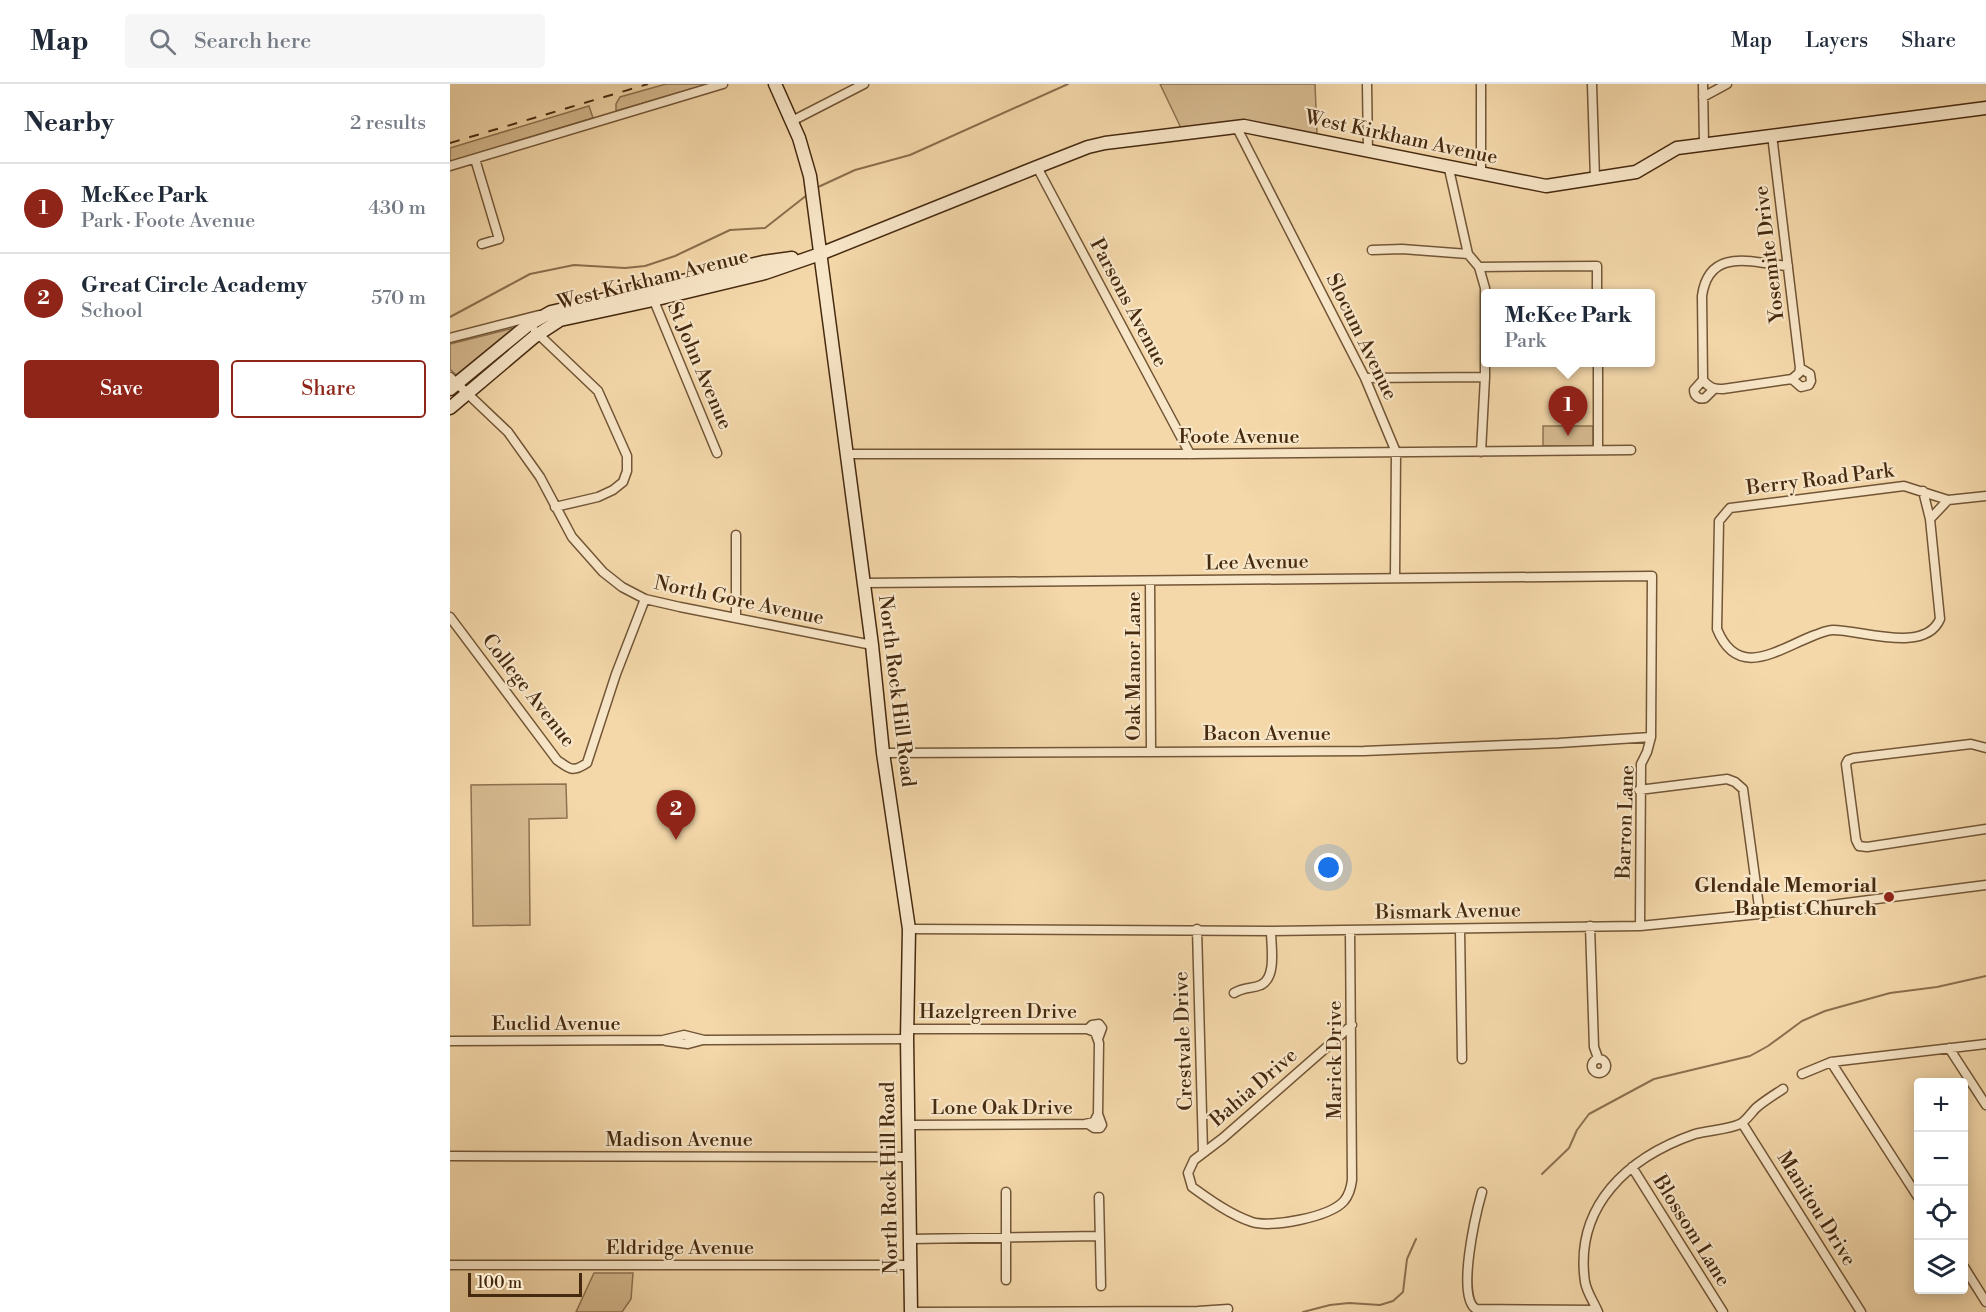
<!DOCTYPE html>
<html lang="en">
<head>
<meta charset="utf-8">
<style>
	:root { --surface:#fff; --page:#f6f6f7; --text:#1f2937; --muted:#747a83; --line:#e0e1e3; --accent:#8f2418 }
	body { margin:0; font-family:"Libre Bodoni",serif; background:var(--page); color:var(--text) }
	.controls { position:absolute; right:18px; bottom:18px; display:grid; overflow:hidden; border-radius:6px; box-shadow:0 3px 15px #0003 }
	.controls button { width:54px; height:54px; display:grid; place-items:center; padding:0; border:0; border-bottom:2px solid var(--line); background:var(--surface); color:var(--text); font:30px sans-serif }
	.scale { position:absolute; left:18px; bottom:15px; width:114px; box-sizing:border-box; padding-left:6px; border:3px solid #462a10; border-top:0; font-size:16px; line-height:21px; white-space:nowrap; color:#462a10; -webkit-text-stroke:4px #f8e6c8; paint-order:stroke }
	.you { position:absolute; left:879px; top:784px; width:21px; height:21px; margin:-15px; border:4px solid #fff; border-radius:50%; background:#1a73e8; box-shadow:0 0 0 9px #1a73e833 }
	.badge { display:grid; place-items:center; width:39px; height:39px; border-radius:50%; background:var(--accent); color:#fff; font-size:20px; font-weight:700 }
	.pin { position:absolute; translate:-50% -50px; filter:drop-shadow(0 2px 3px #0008) }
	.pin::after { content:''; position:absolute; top:32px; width:21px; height:18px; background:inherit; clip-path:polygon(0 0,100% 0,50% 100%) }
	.popup { position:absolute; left:1031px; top:205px; width:174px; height:78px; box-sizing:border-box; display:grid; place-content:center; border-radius:6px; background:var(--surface); filter:drop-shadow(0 2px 4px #0005); font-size:20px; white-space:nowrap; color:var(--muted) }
	.popup b { font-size:22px; color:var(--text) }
	.popup::after { content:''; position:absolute; left:50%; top:100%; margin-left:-12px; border:12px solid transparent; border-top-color:var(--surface) }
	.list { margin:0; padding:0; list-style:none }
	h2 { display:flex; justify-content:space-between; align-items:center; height:78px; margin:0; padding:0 24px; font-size:26px }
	h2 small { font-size:20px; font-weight:400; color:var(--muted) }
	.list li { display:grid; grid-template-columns:39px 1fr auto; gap:18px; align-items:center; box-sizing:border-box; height:90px; padding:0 24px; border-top:2px solid var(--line) }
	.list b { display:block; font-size:22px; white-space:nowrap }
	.list p { margin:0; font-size:20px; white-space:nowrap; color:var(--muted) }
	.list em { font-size:20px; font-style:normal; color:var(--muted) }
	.actions { display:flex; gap:12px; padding:18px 24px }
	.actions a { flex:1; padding:14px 0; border:2px solid var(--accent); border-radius:6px; text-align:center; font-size:21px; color:var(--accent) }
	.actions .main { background:var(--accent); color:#fff }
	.icon { flex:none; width:33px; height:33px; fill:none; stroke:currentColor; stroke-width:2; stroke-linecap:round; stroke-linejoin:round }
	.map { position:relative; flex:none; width:1536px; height:1228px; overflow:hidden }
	header { display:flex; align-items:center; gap:36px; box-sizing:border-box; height:84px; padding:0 30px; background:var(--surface); border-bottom:2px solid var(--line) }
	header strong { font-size:28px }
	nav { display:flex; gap:33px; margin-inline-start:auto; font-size:21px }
	.search { width:420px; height:54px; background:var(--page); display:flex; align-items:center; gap:15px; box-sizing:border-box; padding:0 21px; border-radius:6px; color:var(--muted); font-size:22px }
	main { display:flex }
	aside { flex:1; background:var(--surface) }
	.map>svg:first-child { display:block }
	.green { fill:#d6ba90; stroke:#8e7250; stroke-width:1.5 }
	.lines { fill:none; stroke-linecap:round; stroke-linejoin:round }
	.stream { stroke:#8b6f4d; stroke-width:2 }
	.street-casing { stroke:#725636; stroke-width:11 }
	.secondary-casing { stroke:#462a10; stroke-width:15 }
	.street { stroke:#f8e6c8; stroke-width:8 }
	.secondary { stroke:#f8e6c8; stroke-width:12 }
	.rail { stroke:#462a10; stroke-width:2; stroke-dasharray:10 10; stroke-linecap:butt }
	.poi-dot { fill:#8f2418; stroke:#f8e6c8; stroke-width:2 }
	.labels { text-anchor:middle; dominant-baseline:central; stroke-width:4.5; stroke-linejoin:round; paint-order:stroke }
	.street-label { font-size:20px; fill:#462a10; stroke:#f8e6c8 }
	.poi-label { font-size:20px; font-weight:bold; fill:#462a10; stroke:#f8e6c8; text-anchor:end }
</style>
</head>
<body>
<header>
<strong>Map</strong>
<div class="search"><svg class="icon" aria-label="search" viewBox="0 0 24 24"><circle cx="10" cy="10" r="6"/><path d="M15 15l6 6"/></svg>Search here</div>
<nav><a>Map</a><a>Layers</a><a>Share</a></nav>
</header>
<main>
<aside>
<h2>Nearby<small>2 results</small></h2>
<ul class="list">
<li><span class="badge">1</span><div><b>McKee Park</b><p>Park · Foote Avenue</p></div><em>430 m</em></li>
<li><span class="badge">2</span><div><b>Great Circle Academy</b><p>School</p></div><em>570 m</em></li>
</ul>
<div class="actions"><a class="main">Save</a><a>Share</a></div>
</aside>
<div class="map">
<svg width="1536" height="1228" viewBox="0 0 1536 1228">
	<rect width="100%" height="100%" fill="#f4d8aa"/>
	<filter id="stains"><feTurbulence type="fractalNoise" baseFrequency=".00333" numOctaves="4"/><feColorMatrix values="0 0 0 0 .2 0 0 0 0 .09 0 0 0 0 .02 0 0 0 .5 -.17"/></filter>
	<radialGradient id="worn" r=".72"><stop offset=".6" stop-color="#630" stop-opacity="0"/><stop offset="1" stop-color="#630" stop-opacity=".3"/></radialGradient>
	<!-- green -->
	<path class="green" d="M 216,0 L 258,0 L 166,27 L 166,20 L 170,13 Z
		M 710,0 L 865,0 L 867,50 L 791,37 L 731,44 Z
		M 139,22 L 143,34 L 0,78 L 0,64 Z
		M 64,244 L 6,291 L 0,285 L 0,260 Z
		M 1093,342 L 1143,342 L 1143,362 L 1093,362 Z
		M 116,700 L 117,734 L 79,735 L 80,841 L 23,842 L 21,701 Z
		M 144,1189 L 183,1189 L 181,1215 L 172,1228 L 126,1228 Z"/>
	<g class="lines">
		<!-- stream -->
		<path class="stream" d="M 366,104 L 405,86 L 460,71 L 618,0
			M 0,233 L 80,190 L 124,181 L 175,184 L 195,182 L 225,172 L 280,146 L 315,144 L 357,111
			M 1092,1090 L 1119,1064 L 1127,1046 L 1139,1030 L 1204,995 L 1300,972 L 1318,962 L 1352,937 L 1375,927 L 1440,909 L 1487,903 L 1536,892
			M 853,1228 L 880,1221 L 899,1219 L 930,1221 L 943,1217 L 953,1208 L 957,1175 L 966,1155"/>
		<!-- street casing -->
		<g class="street-casing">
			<path id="street" d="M 917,0 L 918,67
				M 1031,0 L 1031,90
				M 1142,0 L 1145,95
				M 1253,0 L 1254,60
				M 1253,13 L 1277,0
				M 342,37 L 414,0
				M 786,42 L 915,294 L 946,368 L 945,493
				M 1322,51 L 1350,284 L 1349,289 L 1342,295 L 1273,305 C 1264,305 1259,304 1253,296 L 1252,212 C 1259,162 1303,179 1338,182
				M 25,75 L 49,155 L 32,160
				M 0,82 L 273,0
				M 587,83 L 740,370
				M 999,85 L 1018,170 L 1029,183 L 1035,204 L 1035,293 L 1031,368
				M 922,166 L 952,165 L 1018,170
				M 1029,183 L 1147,182 L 1147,210
				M 202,212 L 267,369
				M 85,247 L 148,307 L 177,372 L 177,387 L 173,398 L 163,406 L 148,413 L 105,423
				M 0,254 L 89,231
				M 1148,278 L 1148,366
				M 0,293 L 58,348 L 90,393 L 122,453 L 153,488 L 172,503 L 195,515 L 230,523 L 422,561
				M 915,294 L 1035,293
				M 1342,295 L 1351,303 L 1359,301 L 1361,297 L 1360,290 L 1350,284
				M 1253,296 L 1244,306 C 1244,312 1249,316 1255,314 L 1264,305
				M 397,370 L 740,370 L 1181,366
				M 1454,402 L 1498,416 L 1480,435 L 1490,535 C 1475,570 1412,546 1383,546 C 1377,546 1371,549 1365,551 C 1328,565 1288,597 1267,545 L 1269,437 L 1280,424 Z
				M 1473,407 L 1480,435
				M 1498,416 L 1536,412
				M 700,497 L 701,666
				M 413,499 L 1202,492 L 1201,653 L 1197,668 L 1191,680 L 1190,842
				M 0,533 L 107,676 C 120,685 122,689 137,679 L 166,590 L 195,515
				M 286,534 L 286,451
				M 1536,664 L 1521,660 L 1404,674 L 1398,676 L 1396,680 L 1406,756 L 1409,762 L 1417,763 L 1536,745
				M 433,669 L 914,667 L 1109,659 L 1201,653
				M 1189,706 L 1277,695 L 1285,698 L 1293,705 L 1310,830
				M 1140,842 L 1144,963 L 1148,974
				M 459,845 L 821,847 L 1190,842 L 1310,830 L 1536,801
				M 747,845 L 753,1067
				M 1010,845 L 1012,975
				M 900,846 L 902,1096 C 901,1104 899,1111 894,1117 C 880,1133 822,1144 802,1138 C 781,1131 760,1116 742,1103 L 738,1089 L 744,1076 L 773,1054 L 902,941
				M 784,909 C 794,903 801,905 811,901 C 827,893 821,862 821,847
				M 458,945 L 637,945 L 645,948 L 649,959 L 648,1030 L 644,1038 L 635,1040 L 459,1041
				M 638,945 L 642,941 L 649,940 L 652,944 L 648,955
				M 0,957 L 213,956 L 234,951 L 254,956 L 457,955
				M 216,957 L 238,960 L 253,956
				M 1499,964 L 1536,1021
				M1142 982a7 7 0 1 1 14 0a7 7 0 1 1-14 0Z
				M 1381,978 L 1468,1113
				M 1352,990 L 1381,978 L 1536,960
				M 1292,1039 L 1411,1228
				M 638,1040 L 644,1044 L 650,1044 L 652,1041 L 648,1030
				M 0,1072 L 459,1073
				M 1182,1083 L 1273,1228
				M 556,1108 L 556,1196
				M 1032,1108 C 1026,1129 1006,1213 1026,1225 L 1147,1226
				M 649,1113 L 651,1202
				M 460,1155 L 650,1152
				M 0,1181 L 460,1181
				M 1514,1183 L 1536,1218
				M 464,1228 L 748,1227 L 778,1225
				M 1148,1228 C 1144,1218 1137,1209 1135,1198 C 1124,1122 1178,1073 1245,1050 C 1259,1046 1277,1046 1290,1040 C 1296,1037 1301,1029 1306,1024 C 1314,1017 1324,1011 1333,1005"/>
		</g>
		<!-- secondary casing -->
		<g class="secondary-casing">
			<path id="secondary" d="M 325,0 L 349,54 L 360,92 L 422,561 L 433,669 L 459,845 L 457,955 L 461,1228
				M 0,305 L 78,241 L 101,228 L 313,178 L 342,174
				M 0,324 L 84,253 L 110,236 L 203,216 L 315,189 L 370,170 L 587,83 L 638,63 L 655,59 L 794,42 L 1096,102 L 1186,88 L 1227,64 L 1235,63 L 1536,24"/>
		</g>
		<!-- street -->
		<use href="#street" class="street"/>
		<!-- secondary -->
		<use href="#secondary" class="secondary"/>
		<!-- rail -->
		<path class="rail" d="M 0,59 L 198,0"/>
	</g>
	<!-- markers -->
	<circle class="poi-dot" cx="1439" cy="813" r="6"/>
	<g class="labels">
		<!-- street labels -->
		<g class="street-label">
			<text transform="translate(951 54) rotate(12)">West Kirkham Avenue</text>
			<text transform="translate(1320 170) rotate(-97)">Yosemite Drive</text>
			<text transform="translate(203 196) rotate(-14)">West Kirkham Avenue</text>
			<text transform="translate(678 219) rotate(62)">Parsons Avenue</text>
			<text transform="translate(911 253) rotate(64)">Slocum Avenue</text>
			<text transform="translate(249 282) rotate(67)">St John Avenue</text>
			<text x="789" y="353">Foote Avenue</text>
			<text transform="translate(1370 396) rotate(-7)">Berry Road Park</text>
			<text transform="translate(807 479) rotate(-1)">Lee Avenue</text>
			<text transform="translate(289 517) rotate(12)">North Gore Avenue</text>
			<text transform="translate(684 582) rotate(-90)">Oak Manor Lane</text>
			<text transform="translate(78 607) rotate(52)">College Avenue</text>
			<text transform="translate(446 607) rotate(83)">North Rock Hill Road</text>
			<text x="817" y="650">Bacon Avenue</text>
			<text transform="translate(1176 738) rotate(-88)">Barron Lane</text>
			<text transform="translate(998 828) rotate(-1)">Bismark Avenue</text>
			<text x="548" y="928">Hazelgreen Drive</text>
			<text x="106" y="940">Euclid Avenue</text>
			<text transform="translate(734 957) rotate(-92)">Crestvale Drive</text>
			<text transform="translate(885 976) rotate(-90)">Marick Drive</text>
			<text transform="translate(804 1004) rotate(-41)">Bahia Drive</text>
			<text x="552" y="1024">Lone Oak Drive</text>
			<text x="229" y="1056">Madison Avenue</text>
			<text transform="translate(440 1094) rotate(-91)">North Rock Hill Road</text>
			<text transform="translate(1366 1125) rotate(58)">Manitou Drive</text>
			<text transform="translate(1241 1147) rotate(58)">Blossom Lane</text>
			<text x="230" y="1164">Eldridge Avenue</text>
		</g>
		<!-- poi labels -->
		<g class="poi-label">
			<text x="1427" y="802">Glendale Memorial<tspan x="1427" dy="23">Baptist Church</tspan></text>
		</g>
	</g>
	<rect width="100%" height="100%" filter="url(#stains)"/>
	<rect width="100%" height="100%" fill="url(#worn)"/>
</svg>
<div class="controls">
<button>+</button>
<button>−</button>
<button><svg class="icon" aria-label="locate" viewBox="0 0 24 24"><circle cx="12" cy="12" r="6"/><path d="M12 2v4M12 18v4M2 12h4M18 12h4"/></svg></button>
<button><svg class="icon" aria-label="layers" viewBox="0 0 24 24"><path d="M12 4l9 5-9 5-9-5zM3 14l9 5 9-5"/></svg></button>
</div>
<div class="scale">100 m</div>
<div class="you"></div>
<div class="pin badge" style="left:1118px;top:352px">1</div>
<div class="popup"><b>McKee Park</b>Park</div>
<div class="pin badge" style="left:226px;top:756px">2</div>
</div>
</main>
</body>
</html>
